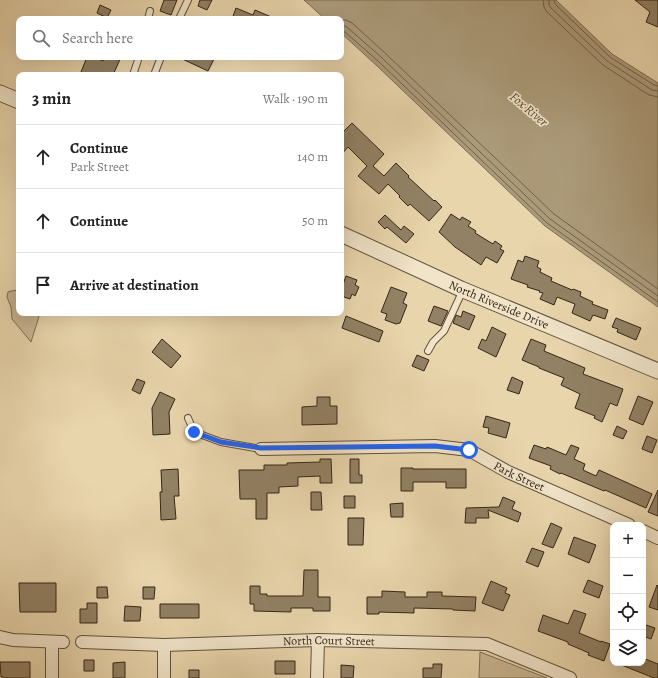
<!DOCTYPE html>
<html lang="en">
<head>
<meta charset="utf-8">
<style>
	:root { --surface:#fff; --page:#f6f6f6; --text:#222; --muted:#767676; --line:#e0e0e0 }
	body { margin:0; font-family:Alegreya,serif; background:var(--page); color:var(--text) }
	.controls { position:absolute; right:12px; bottom:12px; display:grid; overflow:hidden; border-radius:8px; box-shadow:0 4px 16px #0002 }
	.controls button { width:36px; height:36px; display:grid; place-items:center; padding:0; border:0; border-bottom:1px solid var(--line); background:var(--surface); color:var(--text); font:20px sans-serif }
	.stop { position:absolute; width:12px; height:12px; margin:-9px; border:3px solid #2563eb; border-radius:50%; background:#fff }
	.stop.end { background:#2563eb; border-color:#fff; box-shadow:0 1px 4px #0008 }
	.list { margin:0; padding:0; list-style:none }
	h2 { display:flex; justify-content:space-between; align-items:center; height:52px; margin:0; padding:0 16px; font-size:17px }
	h2 small { font-size:13px; font-weight:400; color:var(--muted) }
	.list li { display:grid; grid-template-columns:26px 1fr auto; gap:12px; align-items:center; box-sizing:border-box; height:64px; padding:0 16px; border-top:1px solid var(--line) }
	.list b { display:block; font-size:15px; white-space:nowrap }
	.list p { margin:0; font-size:13px; white-space:nowrap; color:var(--muted) }
	.list em { font-size:13px; font-style:normal; color:var(--muted) }
	.icon { flex:none; width:22px; height:22px; fill:none; stroke:currentColor; stroke-width:2; stroke-linecap:round; stroke-linejoin:round }
	.map { position:relative; flex:none; width:658px; height:678px; overflow:hidden }
	.search { position:absolute; background:var(--surface); box-shadow:0 4px 16px #0002; left:16px; top:16px; width:328px; height:44px; display:flex; align-items:center; gap:10px; box-sizing:border-box; padding:0 14px; border-radius:8px; color:var(--muted); font-size:15px }
	.panel { position:absolute; background:var(--surface); box-shadow:0 4px 16px #0002; left:16px; top:72px; width:328px; height:244px; border-radius:8px }
	.map>svg:first-child { display:block }
	.green { fill:#cab793; stroke:#7f6e55 }
	.water { fill:#ab9a79; stroke:#7b6c52 }
	.lines { fill:none; stroke-linecap:round; stroke-linejoin:round }
	.shore { stroke:#706048; stroke-width:1 }
	.building { fill:#928164; stroke:#342617 }
	.service-casing { stroke:#61523c; stroke-width:8 }
	.minor-casing { stroke:#61523c; stroke-width:14 }
	.tertiary-casing { stroke:#61523c; stroke-width:17 }
	.service { stroke:#f1e4c9; stroke-width:6 }
	.minor { stroke:#f1e4c9; stroke-width:12 }
	.tertiary { stroke:#f1e4c9; stroke-width:15 }
	.route { stroke:#2563eb; stroke-width:5 }
	.labels { text-anchor:middle; dominant-baseline:central; stroke-width:3.5; stroke-linejoin:round; paint-order:stroke }
	.street-label { font-size:12px; fill:#342617; stroke:#f1e4c9 }
	.water-label { font-size:13px; font-style:italic; fill:#584934; stroke:#f1e4c9 }
</style>
</head>
<body>
<div class="map">
<svg width="658" height="678" viewBox="0 0 658 678">
	<rect width="100%" height="100%" fill="#e9d5ac"/>
	<filter id="stains"><feTurbulence type="fractalNoise" baseFrequency=".005" numOctaves="4"/><feColorMatrix values="0 0 0 0 .2 0 0 0 0 .09 0 0 0 0 .02 0 0 0 .5 -.17"/></filter>
	<radialGradient id="worn" r=".72"><stop offset=".6" stop-color="#630" stop-opacity="0"/><stop offset="1" stop-color="#630" stop-opacity=".3"/></radialGradient>
	<!-- green -->
	<path class="green" d="M 19,290 L 19,313 L 40,313 L 31,342 L 12,319 L 11,307 L 7,297 L 8,292 L 11,291 Z
		M 480,652 L 547,678 L 479,678 Z"/>
	<!-- water -->
	<path class="water" d="M 304,0 L 556,0 L 612,54 L 658,83 L 658,307 L 545,226 L 375,64 L 341,33 L 341,19 L 325,19 Z"/>
	<g class="lines">
		<!-- shore -->
		<path class="shore" d="M 543,0 L 544,7 L 547,12 L 603,65 L 649,95 L 658,97
			M 549,0 L 549,5 L 551,8 L 607,61 L 652,90 L 658,91
			M 554,0 L 555,4 L 610,57 L 654,85 L 658,86
			M 341,20 L 346,20 L 352,23 L 385,53 L 554,214 L 658,289
			M 341,26 L 345,26 L 348,28 L 381,57 L 550,219 L 658,296
			M 341,31 L 345,32 L 378,61 L 547,223 L 658,302"/>
	</g>
	<!-- building -->
	<path class="building" d="M 164,0 L 177,0 L 171,15 L 160,11 Z
		M 200,0 L 212,0 L 207,10 L 198,6 Z
		M 635,0 L 658,0 L 658,27 L 646,22 L 650,12 Z
		M 100,5 L 111,10 L 107,18 L 97,13 Z
		M 236,8 L 253,15 L 255,10 L 276,19 L 232,19 Z
		M 87,57 L 94,57 L 103,61 L 105,57 L 121,57 L 113,75 L 89,75 L 81,72 Z
		M 178,57 L 215,57 L 208,71 Z
		M 352,123 L 384,154 L 373,166 L 384,176 L 396,163 L 409,176 L 408,177 L 434,201 L 435,200 L 442,207 L 429,221 L 410,204 L 408,206 L 399,197 L 400,196 L 388,184 L 379,194 L 358,176 L 367,166 L 348,147 L 341,155 L 341,134 Z
		M 451,214 L 460,220 L 462,217 L 471,222 L 468,226 L 476,231 L 475,233 L 493,244 L 495,241 L 502,246 L 500,249 L 504,251 L 497,263 L 486,257 L 481,265 L 455,247 L 439,232 Z
		M 385,215 L 401,230 L 404,226 L 414,234 L 406,243 L 387,227 L 385,229 L 378,222 Z
		M 525,256 L 539,261 L 537,267 L 541,269 L 540,272 L 552,278 L 551,281 L 572,290 L 573,289 L 581,292 L 580,296 L 593,302 L 592,304 L 608,310 L 605,319 L 593,315 L 590,321 L 572,313 L 575,304 L 557,297 L 554,305 L 540,299 L 543,293 L 539,292 L 540,291 L 527,287 L 528,285 L 511,279 L 518,260 L 523,262 Z
		M 346,276 L 357,280 L 355,285 L 359,287 L 355,296 L 352,294 L 350,299 L 341,296 L 341,290 Z
		M 391,287 L 407,293 L 403,303 L 407,305 L 400,323 L 396,324 L 385,320 L 387,314 L 381,312 Z
		M 434,306 L 448,311 L 441,326 L 428,321 Z
		M 463,311 L 475,316 L 469,330 L 453,323 L 456,315 L 461,317 Z
		M 346,316 L 383,331 L 379,342 L 342,328 Z
		M 616,318 L 641,328 L 636,340 L 617,332 L 618,329 L 612,327 Z
		M 492,327 L 506,334 L 496,357 L 478,348 L 482,339 L 486,341 Z
		M 162,339 L 181,356 L 171,368 L 152,352 Z
		M 531,339 L 546,345 L 544,351 L 585,368 L 583,374 L 623,389 L 617,406 L 610,403 L 602,422 L 594,418 L 595,416 L 575,408 L 580,394 L 561,385 L 564,378 L 539,368 L 539,367 L 522,360 Z
		M 417,355 L 429,360 L 424,371 L 412,366 Z
		M 512,377 L 523,382 L 519,394 L 507,390 Z
		M 137,379 L 145,382 L 140,394 L 132,390 Z
		M 160,392 L 175,399 L 169,412 L 170,434 L 153,435 L 152,408 Z
		M 638,396 L 653,402 L 643,425 L 629,419 Z
		M 317,397 L 330,397 L 330,406 L 337,406 L 337,424 L 302,425 L 302,407 L 317,406 Z
		M 486,416 L 510,423 L 506,438 L 488,433 L 489,428 L 483,427 Z
		M 617,426 L 627,431 L 623,439 L 613,435 Z
		M 647,436 L 657,440 L 652,453 L 642,449 Z
		M 534,445 L 546,449 L 547,447 L 566,455 L 571,445 L 579,448 L 574,459 L 585,464 L 583,470 L 596,476 L 599,470 L 652,494 L 646,508 L 605,490 L 604,491 L 561,473 L 560,474 L 550,469 L 551,466 L 529,458 Z
		M 320,459 L 331,459 L 332,483 L 320,483 L 320,476 L 298,477 L 298,486 L 279,487 L 279,493 L 267,493 L 267,519 L 256,519 L 256,499 L 240,499 L 239,470 L 264,470 L 264,465 L 287,465 L 287,463 L 320,462 Z
		M 350,459 L 359,459 L 359,475 L 362,475 L 362,483 L 350,483 Z
		M 401,468 L 413,468 L 413,469 L 466,469 L 466,488 L 446,488 L 446,482 L 413,482 L 413,491 L 401,491 Z
		M 178,469 L 179,496 L 174,496 L 176,519 L 161,520 L 160,492 L 162,492 L 161,470 Z
		M 658,490 L 658,516 L 648,512 Z
		M 311,492 L 321,492 L 322,510 L 311,510 Z
		M 344,496 L 355,496 L 355,508 L 344,508 Z
		M 503,497 L 515,502 L 512,509 L 521,513 L 518,522 L 488,510 L 489,518 L 476,518 L 476,523 L 465,523 L 466,508 L 499,507 Z
		M 403,503 L 403,517 L 391,517 L 390,504 Z
		M 348,518 L 364,518 L 363,545 L 348,545 Z
		M 551,523 L 562,528 L 553,548 L 542,544 Z
		M 574,537 L 596,545 L 589,563 L 568,554 Z
		M 532,548 L 544,552 L 538,567 L 526,562 Z
		M 304,570 L 318,570 L 318,597 L 330,597 L 330,611 L 313,611 L 313,608 L 291,608 L 291,612 L 254,611 L 254,604 L 250,604 L 250,586 L 260,586 L 260,594 L 267,594 L 267,596 L 303,596 Z
		M 588,580 L 603,586 L 599,598 L 583,592 Z
		M 491,581 L 507,588 L 505,593 L 510,595 L 503,611 L 482,603 Z
		M 19,583 L 56,583 L 56,612 L 20,612 Z
		M 657,585 L 658,586 L 658,610 L 649,607 Z
		M 97,587 L 107,587 L 108,598 L 97,598 Z
		M 143,587 L 155,587 L 154,599 L 143,599 Z
		M 382,591 L 405,592 L 405,597 L 427,597 L 427,592 L 442,592 L 442,596 L 476,597 L 475,611 L 453,610 L 453,609 L 414,608 L 414,613 L 379,612 L 379,614 L 367,614 L 367,597 L 382,597 Z
		M 87,603 L 97,603 L 97,623 L 80,623 L 80,609 L 87,609 Z
		M 160,604 L 199,604 L 199,618 L 160,618 Z
		M 125,606 L 141,607 L 140,621 L 124,621 Z
		M 574,610 L 586,614 L 579,633 L 601,642 L 601,641 L 610,644 L 604,661 L 588,655 L 589,653 L 568,644 L 568,642 L 538,631 L 543,615 L 568,624 Z
		M 643,624 L 655,628 L 651,639 L 643,636 Z
		M 643,658 L 658,664 L 658,678 L 654,678 L 619,664 L 619,663 L 643,663 Z
		M 84,660 L 94,660 L 94,671 L 84,671 Z
		M 275,661 L 295,661 L 295,674 L 275,674 Z
		M 0,662 L 30,662 L 30,678 L 4,678 L 4,677 L 1,677 Z
		M 125,662 L 125,678 L 113,678 L 113,663 Z
		M 433,664 L 442,664 L 441,678 L 423,678 L 423,668 L 433,668 Z
		M 341,665 L 354,666 L 353,678 L 341,678 Z
		M 189,670 L 199,670 L 199,678 L 189,678 Z"/>
	<g class="lines">
		<!-- service casing -->
		<g class="service-casing">
			<path id="service" d="M 148,19 L 150,11
				M 179,19 L 188,0
				M 133,75 L 139,57
				M 154,75 L 161,57
				M 428,351 L 433,342 L 444,331 L 463,290
				M 188,418 L 194,432 L 221,442 L 261,449"/>
		</g>
		<!-- minor casing -->
		<g class="minor-casing">
			<g id="minor">
				<path id="s1" d="M 261,449 L 435,446 L 469,450 L 508,472 L 629,525"/>
				<path d="M 643,531 L 658,538"/>
				<path d="M 0,637 L 13,640 L 63,642"/>
				<path d="M 52,642 L 52,678"/>
				<path id="s2" d="M 82,642 L 164,645 L 318,640 L 487,644 L 570,678"/>
				<path d="M 164,678 L 164,645"/>
				<path d="M 317,678 L 318,640"/>
			</g>
		</g>
		<!-- tertiary casing -->
		<g class="tertiary-casing">
			<g id="tertiary">
				<path d="M 0,93 L 19,101"/>
				<path id="s3" d="M 341,234 L 461,289 L 658,371"/>
			</g>
		</g>
		<!-- service -->
		<use href="#service" class="service"/>
		<!-- minor -->
		<use href="#minor" class="minor"/>
		<!-- tertiary -->
		<use href="#tertiary" class="tertiary"/>
	</g>
	<g class="lines">
		<!-- route -->
		<path class="route" d="M 194,432 L 221,442 L 261,448 L 435,446 L 469,450"/>
	</g>
	<g class="labels">
		<!-- street labels -->
		<g class="street-label">
			<text stroke="none"><textPath href="#s3" startOffset="173">North Riverside Drive</textPath></text>
			<text stroke="none"><textPath href="#s1" startOffset="265">Park Street</textPath></text>
			<text stroke="none"><textPath href="#s2" startOffset="247">North Court Street</textPath></text>
		</g>
		<!-- water labels -->
		<g class="water-label">
			<text transform="translate(529 109) rotate(40)">Fox River</text>
		</g>
	</g>
	<rect width="100%" height="100%" filter="url(#stains)"/>
	<rect width="100%" height="100%" fill="url(#worn)"/>
</svg>
<div class="controls">
<button>+</button>
<button>−</button>
<button><svg class="icon" aria-label="locate" viewBox="0 0 24 24"><circle cx="12" cy="12" r="6"/><path d="M12 2v4M12 18v4M2 12h4M18 12h4"/></svg></button>
<button><svg class="icon" aria-label="layers" viewBox="0 0 24 24"><path d="M12 4l9 5-9 5-9-5zM3 14l9 5 9-5"/></svg></button>
</div>
<div class="stop" style="left:469px;top:450px"></div>
<div class="stop end" style="left:194px;top:432px"></div>
<div class="search"><svg class="icon" aria-label="search" viewBox="0 0 24 24"><circle cx="10" cy="10" r="6"/><path d="M15 15l6 6"/></svg>Search here</div>
<section class="panel">
<h2>3 min<small>Walk · 190 m</small></h2>
<ul class="list">
<li><svg class="icon" aria-label="ahead" viewBox="0 0 24 24"><path d="M12 20V5M6 11l6-6 6 6"/></svg><div><b>Continue</b><p>Park Street</p></div><em>140 m</em></li>
<li><svg class="icon" aria-label="ahead" viewBox="0 0 24 24"><path d="M12 20V5M6 11l6-6 6 6"/></svg><div><b>Continue</b></div><em>50 m</em></li>
<li><svg class="icon" aria-label="arrive" viewBox="0 0 24 24"><path d="M6 21V4h12l-3 4 3 4H6"/></svg><div><b>Arrive at destination</b></div></li>
</ul>
</section>
</div>
</body>
</html>
